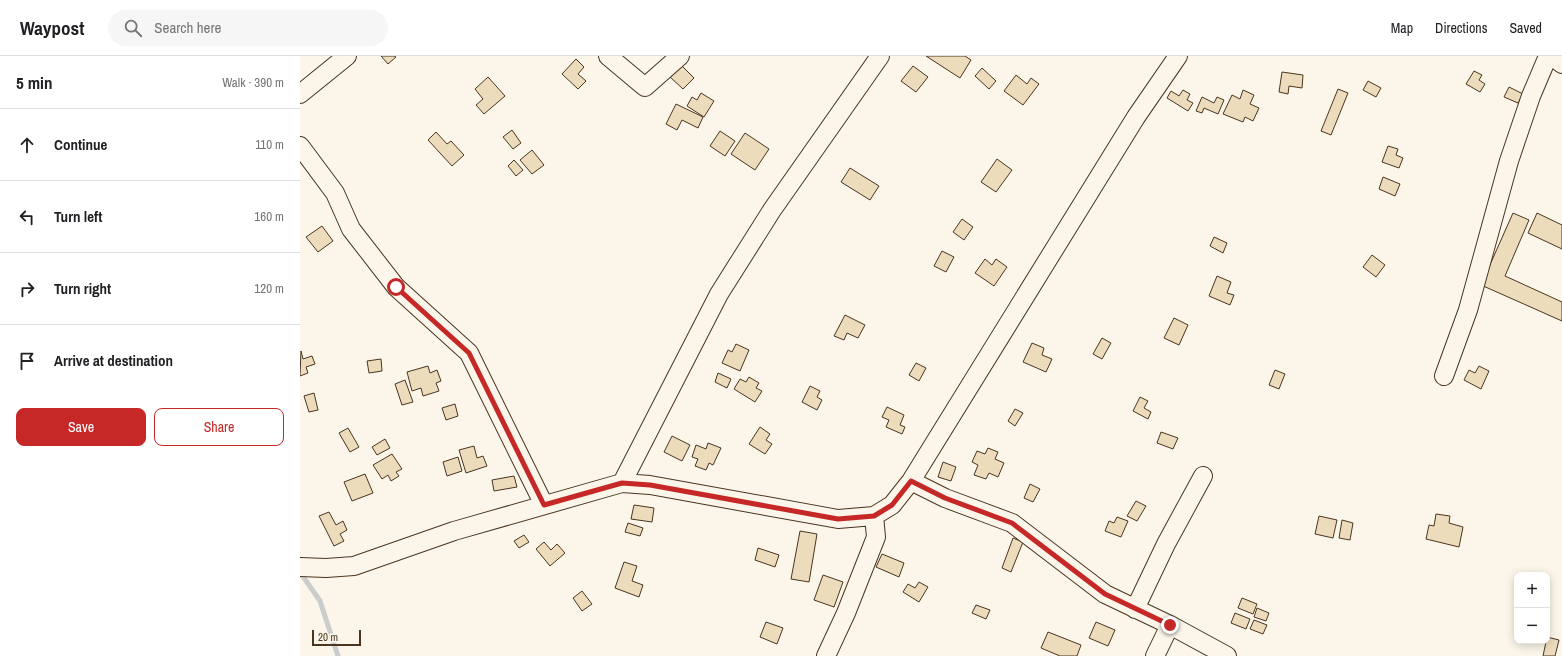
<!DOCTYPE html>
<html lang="en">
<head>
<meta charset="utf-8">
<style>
	:root { --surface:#fff; --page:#f6f6f6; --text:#202124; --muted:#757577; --line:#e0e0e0; --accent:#c62828 }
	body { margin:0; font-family:"Archivo Narrow",sans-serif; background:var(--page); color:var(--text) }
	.controls { position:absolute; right:12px; bottom:12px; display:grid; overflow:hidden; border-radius:8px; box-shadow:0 2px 10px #0003 }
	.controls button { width:36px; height:36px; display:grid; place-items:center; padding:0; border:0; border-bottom:1px solid var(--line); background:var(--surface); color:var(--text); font:20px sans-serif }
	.scale { position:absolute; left:12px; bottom:10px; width:49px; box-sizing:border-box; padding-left:4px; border:2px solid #4a3520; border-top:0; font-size:11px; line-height:14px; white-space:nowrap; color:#4a3520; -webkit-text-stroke:3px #fbf6e9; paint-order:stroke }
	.stop { position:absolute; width:12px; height:12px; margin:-9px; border:3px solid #c62828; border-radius:50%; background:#fff }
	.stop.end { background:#c62828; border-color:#fff; box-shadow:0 1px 4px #0008 }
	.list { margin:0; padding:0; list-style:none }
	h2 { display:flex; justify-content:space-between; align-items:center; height:52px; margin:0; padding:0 16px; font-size:17px }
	h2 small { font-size:13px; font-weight:400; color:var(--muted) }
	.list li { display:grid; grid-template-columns:26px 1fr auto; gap:12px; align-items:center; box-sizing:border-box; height:72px; padding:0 16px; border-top:1px solid var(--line) }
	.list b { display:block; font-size:15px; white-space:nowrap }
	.list em { font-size:13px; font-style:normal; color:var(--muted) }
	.actions { display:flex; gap:8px; padding:12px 16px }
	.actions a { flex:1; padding:9px 0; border:1px solid var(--accent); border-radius:8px; text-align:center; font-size:14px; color:var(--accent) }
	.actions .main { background:var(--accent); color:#fff }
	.icon { flex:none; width:22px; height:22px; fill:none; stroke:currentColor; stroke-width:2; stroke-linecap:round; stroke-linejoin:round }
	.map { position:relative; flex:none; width:1262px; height:600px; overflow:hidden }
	header { display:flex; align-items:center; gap:24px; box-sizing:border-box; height:56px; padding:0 20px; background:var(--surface); border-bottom:1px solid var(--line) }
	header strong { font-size:19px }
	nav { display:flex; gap:22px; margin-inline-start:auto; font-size:14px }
	.search { width:280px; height:36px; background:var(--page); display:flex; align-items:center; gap:10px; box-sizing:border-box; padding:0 14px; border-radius:22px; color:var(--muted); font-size:15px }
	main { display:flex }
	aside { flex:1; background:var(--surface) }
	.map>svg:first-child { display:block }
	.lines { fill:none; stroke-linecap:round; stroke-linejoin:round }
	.stream { stroke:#c9cecd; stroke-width:5 }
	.building { fill:#ecdcbc; stroke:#4a3520 }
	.minor-casing { stroke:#4a3520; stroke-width:20 }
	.minor { stroke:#fbf6e9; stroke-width:18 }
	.route { stroke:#c62828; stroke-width:5 }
</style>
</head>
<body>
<header>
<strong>Waypost</strong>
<div class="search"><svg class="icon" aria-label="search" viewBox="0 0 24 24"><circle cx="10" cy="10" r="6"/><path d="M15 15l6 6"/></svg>Search here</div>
<nav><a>Map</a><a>Directions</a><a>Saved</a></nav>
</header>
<main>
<aside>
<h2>5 min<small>Walk · 390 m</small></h2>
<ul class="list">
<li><svg class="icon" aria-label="ahead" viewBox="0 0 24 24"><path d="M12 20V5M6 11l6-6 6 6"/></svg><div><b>Continue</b></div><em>110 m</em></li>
<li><svg class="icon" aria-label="left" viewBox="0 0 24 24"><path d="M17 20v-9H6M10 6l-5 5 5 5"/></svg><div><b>Turn left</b></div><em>160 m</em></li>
<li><svg class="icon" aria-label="right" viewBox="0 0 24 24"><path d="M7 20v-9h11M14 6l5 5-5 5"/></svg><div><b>Turn right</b></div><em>120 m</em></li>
<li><svg class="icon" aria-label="arrive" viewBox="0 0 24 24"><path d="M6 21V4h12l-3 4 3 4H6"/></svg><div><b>Arrive at destination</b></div></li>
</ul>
<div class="actions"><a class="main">Save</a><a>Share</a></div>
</aside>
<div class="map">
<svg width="1262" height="600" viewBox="0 0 1262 600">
	<rect width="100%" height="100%" fill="#fbf6e9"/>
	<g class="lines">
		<!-- stream -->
		<path class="stream" d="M 0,516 L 20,545 L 38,600"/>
	</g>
	<!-- building -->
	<path class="building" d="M 81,0 L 94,0 L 96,1 L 88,8 Z
		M 626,0 L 665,0 L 671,4 L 660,22 Z
		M 276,3 L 284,11 L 278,18 L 286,25 L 278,33 L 262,18 Z
		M 382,10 L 394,22 L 383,33 L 370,21 Z
		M 613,10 L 628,21 L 616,36 L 601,25 Z
		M 682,12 L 696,25 L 689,33 L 675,20 Z
		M 1174,15 L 1182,19 L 1179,24 L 1185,28 L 1180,36 L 1166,28 Z
		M 982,16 L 1003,19 L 1002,32 L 989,30 L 988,38 L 979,36 Z
		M 716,19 L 727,28 L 731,22 L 739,28 L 723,49 L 704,35 Z
		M 188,21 L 205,40 L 184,58 L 176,49 L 183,43 L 175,33 Z
		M 1068,25 L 1081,32 L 1076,41 L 1063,34 Z
		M 1209,31 L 1223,38 L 1218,47 L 1204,41 Z
		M 1038,33 L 1048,37 L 1031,79 L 1021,75 Z
		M 883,34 L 890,38 L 887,44 L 893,47 L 888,55 L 867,42 L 871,35 L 879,40 Z
		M 943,34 L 954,39 L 950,48 L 959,52 L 953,65 L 945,61 L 943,66 L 923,58 L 932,39 L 940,43 Z
		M 401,37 L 414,45 L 404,61 L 387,50 L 392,41 L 397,44 Z
		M 902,41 L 914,47 L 917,41 L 924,44 L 918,58 L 904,52 L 902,57 L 896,55 Z
		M 376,48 L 403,61 L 398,72 L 382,64 L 377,74 L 366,68 Z
		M 212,74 L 221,87 L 213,93 L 203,81 Z
		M 420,75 L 435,85 L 425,100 L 410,90 Z
		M 136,76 L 147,88 L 151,85 L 164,99 L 152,110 L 128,84 Z
		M 445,77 L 469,93 L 455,114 L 431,98 Z
		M 1088,90 L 1098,93 L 1096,99 L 1103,102 L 1099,112 L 1082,106 Z
		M 232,94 L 244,109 L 232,118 L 220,104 Z
		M 697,103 L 712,114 L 696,136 L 681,126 Z
		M 214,104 L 223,114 L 216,120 L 208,110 Z
		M 550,112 L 579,130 L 570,144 L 541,126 Z
		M 1083,121 L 1100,128 L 1095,140 L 1079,133 Z
		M 1213,157 L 1229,164 L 1205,220 L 1262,246 L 1262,265 L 1181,229 Z
		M 1237,157 L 1262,169 L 1262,193 L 1228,177 Z
		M 662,163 L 673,171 L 664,184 L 653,176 Z
		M 22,170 L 33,185 L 18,196 L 6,181 Z
		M 914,181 L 927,187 L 923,197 L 910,190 Z
		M 642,195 L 654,201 L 646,216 L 634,210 Z
		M 1072,199 L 1085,209 L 1076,221 L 1063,211 Z
		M 685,203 L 692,209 L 696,203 L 707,211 L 694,230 L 675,217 Z
		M 917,220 L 931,226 L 927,237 L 934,239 L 930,249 L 909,240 Z
		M 545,259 L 565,269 L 558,282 L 547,277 L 544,284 L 534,280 Z
		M 874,262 L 888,269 L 879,289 L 864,282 Z
		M 802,282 L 811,287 L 802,303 L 793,298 Z
		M 732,287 L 744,292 L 742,299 L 752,303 L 746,316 L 723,306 Z
		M 436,288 L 449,294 L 440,315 L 422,307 L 428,294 L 432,296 Z
		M 1,295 L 3,303 L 12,300 L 15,308 L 6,311 L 8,317 L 0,320 Z
		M 81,303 L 82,315 L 69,317 L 67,305 Z
		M 616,307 L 626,312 L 619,325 L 609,319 Z
		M 128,310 L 130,317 L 137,314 L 141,325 L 136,327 L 139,335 L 123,340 L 121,332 L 112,335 L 107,316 Z
		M 1179,310 L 1189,315 L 1181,333 L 1164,324 L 1169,314 L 1175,317 Z
		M 975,314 L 985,318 L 979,333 L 969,329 Z
		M 418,317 L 431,323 L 427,332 L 415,326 Z
		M 449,321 L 459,327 L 456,332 L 462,335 L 455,346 L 434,333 L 440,323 L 446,326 Z
		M 105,324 L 113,346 L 102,349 L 95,328 Z
		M 510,330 L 520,335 L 517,341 L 522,344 L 517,354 L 502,346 Z
		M 14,337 L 18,354 L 9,356 L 4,340 Z
		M 840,341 L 848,345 L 844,352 L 851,356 L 848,363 L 833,355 Z
		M 155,348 L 158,360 L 146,364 L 142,352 Z
		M 587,351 L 604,359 L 600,369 L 605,371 L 602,378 L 586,371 L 589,364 L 582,361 Z
		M 715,353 L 723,357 L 715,370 L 708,365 Z
		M 460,371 L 470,378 L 466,384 L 472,388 L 465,398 L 449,388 Z
		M 48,372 L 59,391 L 50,396 L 39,377 Z
		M 861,376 L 878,382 L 873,393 L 857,387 Z
		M 372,380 L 390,389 L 382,405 L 364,396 Z
		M 85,383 L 90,392 L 77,399 L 72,391 Z
		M 408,387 L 421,392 L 413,409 L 409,407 L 406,414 L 395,410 L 398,403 L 392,401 L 396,389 L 406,393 Z
		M 174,390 L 177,402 L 183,400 L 187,410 L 166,417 L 159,394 Z
		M 688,392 L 698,396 L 695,403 L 704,407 L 698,421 L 689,417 L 686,423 L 674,419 L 678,409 L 672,406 L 677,395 L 685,398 Z
		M 92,398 L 102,413 L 96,416 L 99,420 L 91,425 L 88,419 L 82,423 L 73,409 Z
		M 158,401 L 162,415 L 147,420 L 143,406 Z
		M 643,406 L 656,411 L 651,425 L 638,421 Z
		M 65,418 L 73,437 L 52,445 L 44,426 Z
		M 214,420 L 217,431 L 194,435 L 192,424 Z
		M 730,428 L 740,433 L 733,446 L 724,442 Z
		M 836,445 L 846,450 L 837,465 L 827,460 Z
		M 334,449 L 354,452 L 352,466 L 331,463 Z
		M 29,456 L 36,469 L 43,465 L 47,474 L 40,478 L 44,485 L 34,490 L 19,460 Z
		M 1136,458 L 1150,460 L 1149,467 L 1163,471 L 1159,491 L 1126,483 L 1129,469 L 1134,470 Z
		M 1019,460 L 1037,464 L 1033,482 L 1015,478 Z
		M 817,461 L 828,465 L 821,481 L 805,475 L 809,465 L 814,467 Z
		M 1042,464 L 1053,467 L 1050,484 L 1039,482 Z
		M 328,467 L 343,472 L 340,480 L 325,476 Z
		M 500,475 L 517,478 L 509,526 L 491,523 Z
		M 224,479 L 229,486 L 219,492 L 214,485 Z
		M 713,482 L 723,486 L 711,516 L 702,512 Z
		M 244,486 L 251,494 L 257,488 L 265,497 L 250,510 L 236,493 Z
		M 458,492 L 479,499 L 475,511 L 455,504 Z
		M 582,498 L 604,507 L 599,521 L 576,511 Z
		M 324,506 L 337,510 L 332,525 L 343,529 L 339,541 L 315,532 Z
		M 523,519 L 543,526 L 534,551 L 514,544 Z
		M 619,526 L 628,531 L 619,546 L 603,536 L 608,528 L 615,532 Z
		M 282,535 L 292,548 L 282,555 L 273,542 Z
		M 942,542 L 957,548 L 953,558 L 938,552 Z
		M 676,549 L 690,554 L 686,563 L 672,557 Z
		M 957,552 L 969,557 L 966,565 L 954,561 Z
		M 935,557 L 950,563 L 946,573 L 931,567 Z
		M 954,564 L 967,569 L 963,578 L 950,573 Z
		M 466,566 L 483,572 L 477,588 L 460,581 Z
		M 796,566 L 815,574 L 808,590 L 789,582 Z
		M 748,576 L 781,589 L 777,600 L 760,600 L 741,592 Z
		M 1247,581 L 1259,584 L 1255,600 L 1243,600 Z"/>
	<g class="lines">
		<!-- minor casing -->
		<g class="minor-casing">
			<path id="minor" d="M 308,0 L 345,31 L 380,0
				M 1252,0 L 1262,8
				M 0,38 L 47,0
				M 0,90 L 35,137 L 51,173 L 96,231 L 169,297 L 244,449
				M 1144,320 L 1168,254 L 1209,105 L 1231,40 L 1248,0
				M 611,425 L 645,442 L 712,467 L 805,538 L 870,569 L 927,600
				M 322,427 L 419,238 L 472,154 L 580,0
				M 0,511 L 26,512 L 54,510 L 154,475 L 322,427 L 350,429 L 538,463 L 574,460 L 592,449 L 611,425 L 836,61 L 878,0
				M 835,553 L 866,488 L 903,420
				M 526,600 L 546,557 L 576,481 L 574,460
				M 855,600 L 870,569"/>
		</g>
		<!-- minor -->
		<use href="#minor" class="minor"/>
	</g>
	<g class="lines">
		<!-- route -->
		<path class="route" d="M 96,231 L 169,297 L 244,449 L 322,427 L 350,429 L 538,463 L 574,460 L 592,449 L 611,425 L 645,442 L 712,467 L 805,538 L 870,569"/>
	</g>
</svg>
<div class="controls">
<button>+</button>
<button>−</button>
</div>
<div class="scale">20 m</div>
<div class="stop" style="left:96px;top:231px"></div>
<div class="stop end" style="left:870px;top:569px"></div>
</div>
</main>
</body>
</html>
